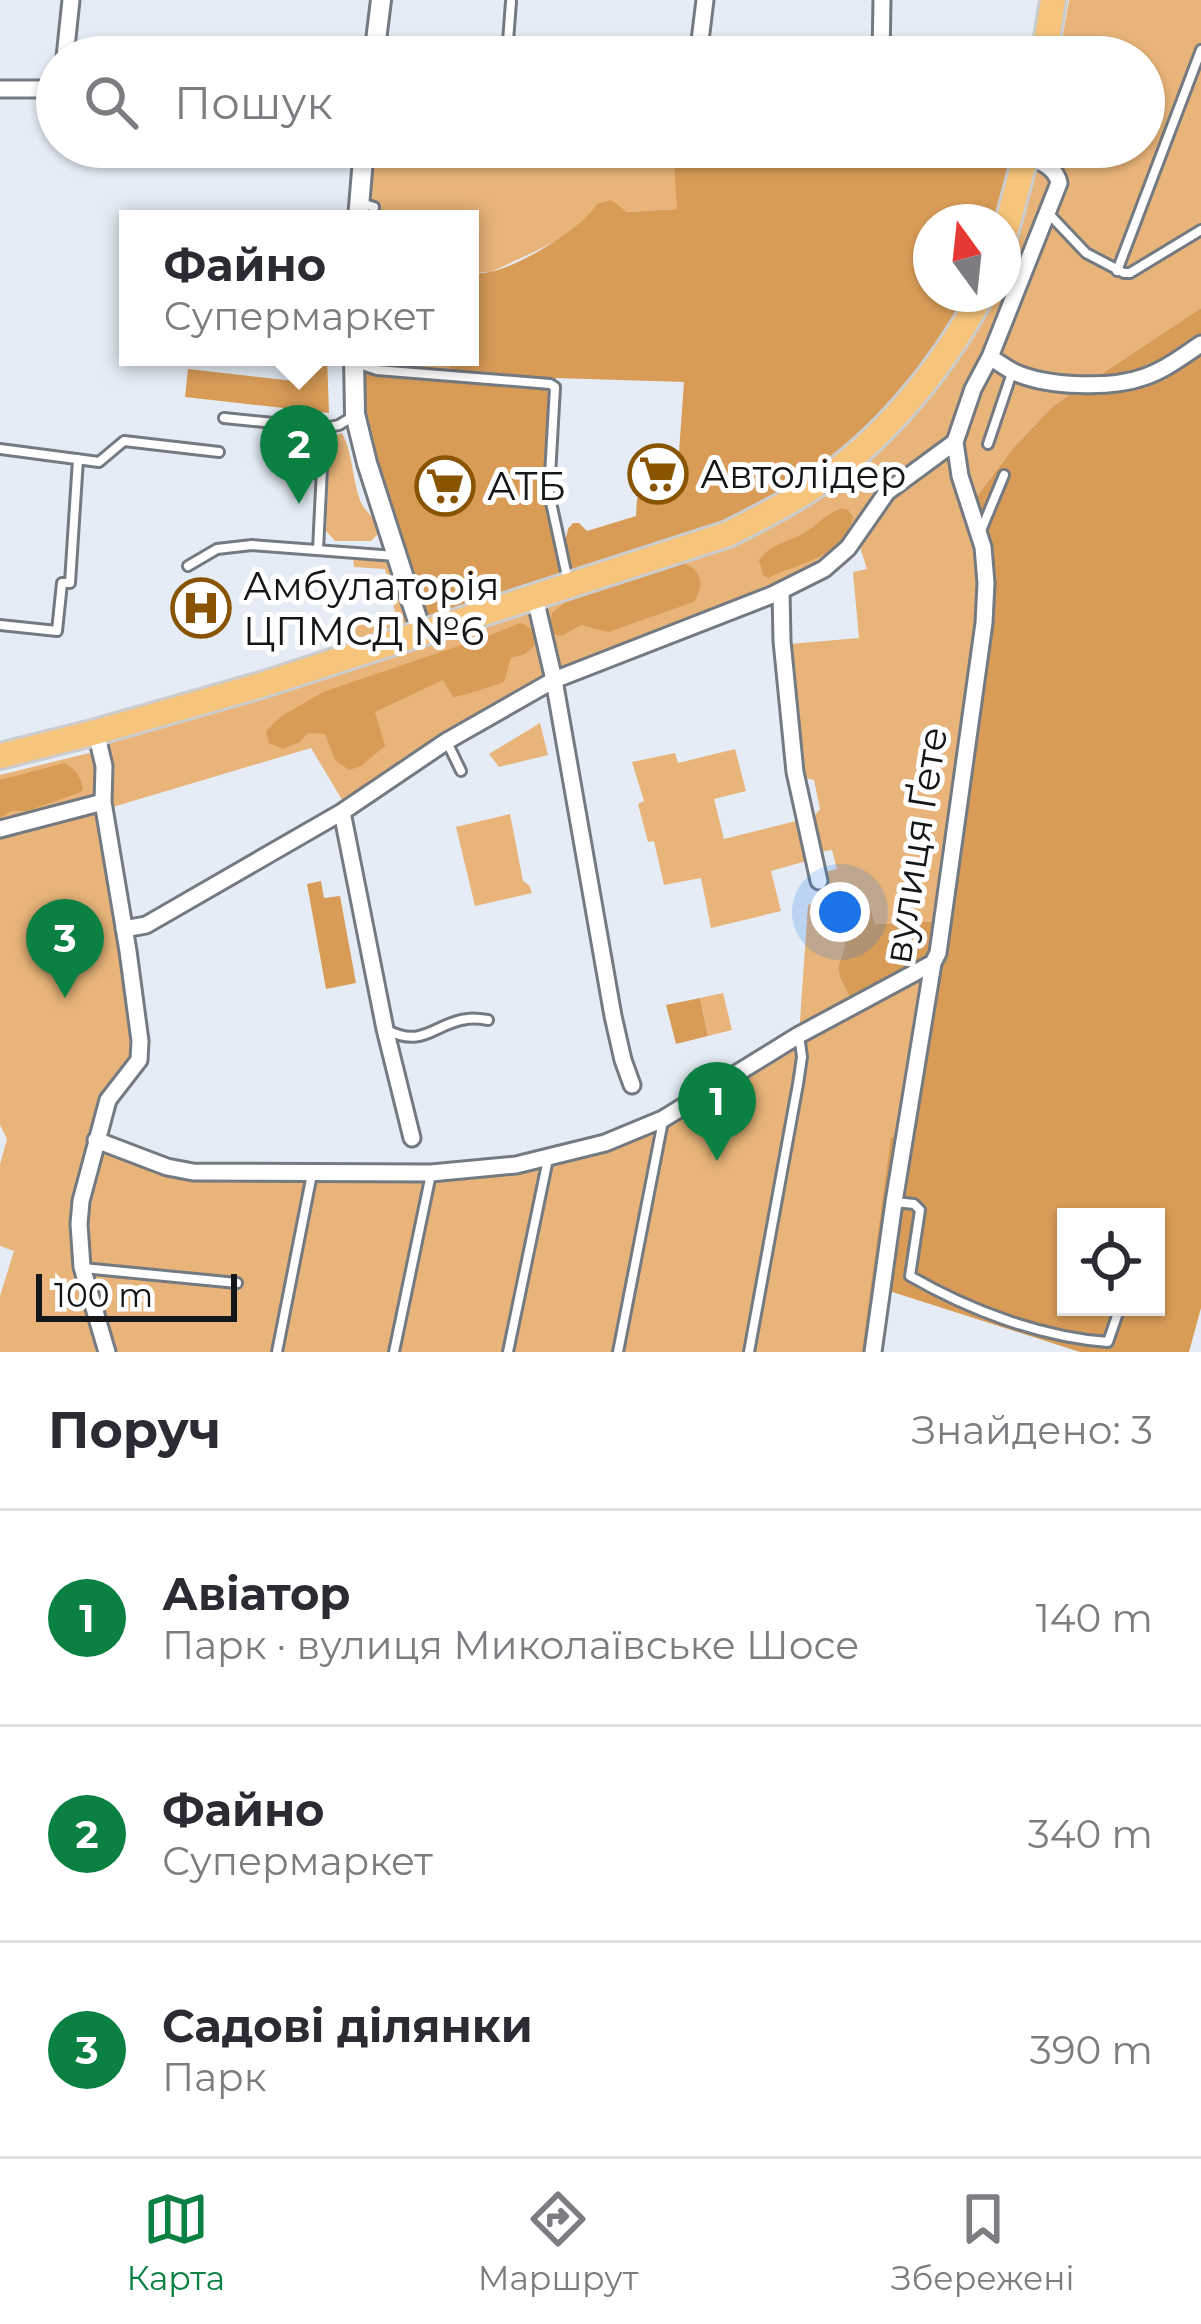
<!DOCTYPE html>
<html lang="uk">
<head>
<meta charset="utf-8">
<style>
	:root { --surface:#fff; --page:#f7f7f7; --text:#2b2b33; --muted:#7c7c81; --line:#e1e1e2; --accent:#0b8043 }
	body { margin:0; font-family:Montserrat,sans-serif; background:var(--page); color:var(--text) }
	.controls { position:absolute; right:36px; bottom:36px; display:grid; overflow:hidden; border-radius:0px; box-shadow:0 3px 9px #0004 }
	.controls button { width:108px; height:108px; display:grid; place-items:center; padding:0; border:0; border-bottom:3px solid var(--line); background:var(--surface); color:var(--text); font:60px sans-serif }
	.compass { position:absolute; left:913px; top:204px; width:108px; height:108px; border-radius:50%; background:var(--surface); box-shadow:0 3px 9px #0004; rotate:345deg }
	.scale { position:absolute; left:36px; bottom:30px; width:201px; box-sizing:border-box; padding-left:12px; border:6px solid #14171a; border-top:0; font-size:33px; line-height:42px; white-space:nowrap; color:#14171a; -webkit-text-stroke:9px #fff; paint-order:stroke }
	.you { position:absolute; left:840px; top:912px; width:42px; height:42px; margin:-30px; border:9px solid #fff; border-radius:50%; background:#1a73e8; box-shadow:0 0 0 18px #1a73e833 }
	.badge { display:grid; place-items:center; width:78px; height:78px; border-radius:50%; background:var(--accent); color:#fff; font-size:39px; font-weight:700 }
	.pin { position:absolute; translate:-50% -99px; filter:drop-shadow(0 3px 6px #0008) }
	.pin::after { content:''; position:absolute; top:63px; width:42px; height:36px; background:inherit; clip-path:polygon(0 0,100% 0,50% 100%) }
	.popup { position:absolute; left:119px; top:210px; width:360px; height:156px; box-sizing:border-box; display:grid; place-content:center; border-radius:0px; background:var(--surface); filter:drop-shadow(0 3px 9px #0005); font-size:39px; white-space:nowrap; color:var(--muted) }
	.popup b { font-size:45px; color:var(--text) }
	.popup::after { content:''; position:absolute; left:50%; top:100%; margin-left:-24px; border:24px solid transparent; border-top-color:var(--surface) }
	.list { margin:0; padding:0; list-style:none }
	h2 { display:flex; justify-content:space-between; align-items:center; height:156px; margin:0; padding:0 48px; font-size:51px }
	h2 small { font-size:39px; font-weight:400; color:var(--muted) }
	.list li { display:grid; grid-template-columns:78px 1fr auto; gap:36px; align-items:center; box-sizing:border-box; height:216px; padding:0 48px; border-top:3px solid var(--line) }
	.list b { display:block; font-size:45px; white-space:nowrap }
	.list p { margin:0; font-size:39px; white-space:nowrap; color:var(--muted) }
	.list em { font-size:39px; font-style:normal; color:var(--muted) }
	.icon { flex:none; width:66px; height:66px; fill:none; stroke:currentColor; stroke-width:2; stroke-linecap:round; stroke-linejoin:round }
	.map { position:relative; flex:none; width:1201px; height:1352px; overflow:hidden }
	.search { position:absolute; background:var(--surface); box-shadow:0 3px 9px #0004; left:36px; right:36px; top:36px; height:132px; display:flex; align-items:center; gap:30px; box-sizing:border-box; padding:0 42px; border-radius:66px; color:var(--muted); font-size:45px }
	.sheet { height:804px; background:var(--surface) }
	nav { display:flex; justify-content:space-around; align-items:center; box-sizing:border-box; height:168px; border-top:3px solid var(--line); background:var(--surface); font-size:33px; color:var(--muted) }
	nav a { display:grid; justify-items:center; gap:6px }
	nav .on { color:var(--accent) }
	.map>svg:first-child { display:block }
	.green { fill:#e8b479 }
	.forest { fill:#d89c57; fill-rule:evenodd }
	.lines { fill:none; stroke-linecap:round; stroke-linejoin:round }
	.service-casing { stroke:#737a81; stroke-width:14 }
	.minor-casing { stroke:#737a81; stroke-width:21 }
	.tertiary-casing { stroke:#737a81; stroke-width:24 }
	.primary-casing { stroke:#cbcccd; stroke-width:30 }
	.service { stroke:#fff; stroke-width:8 }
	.minor { stroke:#fff; stroke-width:15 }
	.tertiary { stroke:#fff; stroke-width:18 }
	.primary { stroke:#f6c47a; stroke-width:24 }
	.labels { text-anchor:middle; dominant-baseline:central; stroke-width:10; stroke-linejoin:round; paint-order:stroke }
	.poi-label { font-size:39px; fill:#14171a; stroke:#fff; text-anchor:start }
	.street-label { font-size:39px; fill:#14171a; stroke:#fff }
</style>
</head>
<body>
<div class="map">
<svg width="1201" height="1352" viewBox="0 0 1201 1352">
	<rect width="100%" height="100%" fill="#e5ecf5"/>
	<!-- green -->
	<path class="green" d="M 1069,0 L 1201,0 L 1201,308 L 1053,406 L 1015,446 L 969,507 L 986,566 L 942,921 L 875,924 L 869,902 L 835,912 L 844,932 L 845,945 L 838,968 L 840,978 L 854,1005 L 933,963 L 873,1352 L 0,1352 L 0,1296 L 14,1251 L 0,1246 L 0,1164 L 7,1139 L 0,1125 L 0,835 L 97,811 L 100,813 L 123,954 L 134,1058 L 96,1139 L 167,1167 L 420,1173 L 605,1143 L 799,1035 L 808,905 L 828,899 L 817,874 L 837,869 L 832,850 L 819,852 L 811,820 L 820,809 L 814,780 L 801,777 L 790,644 L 859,638 L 853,572 L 867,569 L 857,538 L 824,569 L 554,680 L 347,808 L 311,748 L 106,809 L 96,732 L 535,598 L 982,294 L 1003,294 C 1003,260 1004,231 1016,199 C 1023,180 1038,167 1042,147 L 1144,147 L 1144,57 L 1059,57 Z
		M 364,147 L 710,147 L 709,156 L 677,209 L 591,214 L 565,236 L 536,251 L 491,272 L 470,273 L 470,219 L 358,219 Z
		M 354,357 L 453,357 L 448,376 L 377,370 Z
		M 342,433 C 353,453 352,478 360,500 C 365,513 377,518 379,533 L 371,541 L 335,541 L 326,531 L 330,442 L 332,436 Z
		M 353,557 L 391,560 L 409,615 L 407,627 L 357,644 L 353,640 L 354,626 L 395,612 L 385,569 L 354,567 Z
		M 540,723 L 548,755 L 499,767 L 489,754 Z
		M 735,749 L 746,791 L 714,799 L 724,839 L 800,820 L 810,860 L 771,871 L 781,911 L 711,928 L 701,878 L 664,885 L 654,841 L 648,842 L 638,804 L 644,801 L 632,762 L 675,753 L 678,763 Z
		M 89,753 L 96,757 L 100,786 L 95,794 L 68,805 L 0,822 L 0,775 Z
		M 510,814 L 523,881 L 529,885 L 532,893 L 475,906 L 456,827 Z
		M 723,993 L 732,1030 L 708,1036 L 700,998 Z"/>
	<!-- forest -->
	<path class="forest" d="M 710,147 L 1028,147 L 1003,222 L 931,222 L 931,294 L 982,294 L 932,373 L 778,509 L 422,634 L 381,512 L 354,363 L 377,370 L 448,375 L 453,357 L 470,357 L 470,273 C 477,273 483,274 490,272 C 518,267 583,228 597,204 L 611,200 L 627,212 L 677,209 L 674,162 L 708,156 ZM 556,378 L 684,382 L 677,480 L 673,487 L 637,498 L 636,516 L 587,531 L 579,523 L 573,523 L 568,529 L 566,538 L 559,539 L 548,476 Z
		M 1201,308 L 1201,1308 L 1189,1352 L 1080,1352 L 883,1289 L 873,1352 L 862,1352 L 891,1137 L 904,1139 L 933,965 L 854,1005 L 840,978 L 838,968 L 845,945 L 844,932 L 835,912 L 838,904 L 858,897 L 869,902 L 875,924 L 942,921 L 985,606 L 969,507 L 1015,446 L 1053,406 ZM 1066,1217 L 1156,1217 L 1156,1307 L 1066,1307 Z
		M 305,357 L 327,357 L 329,413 L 185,397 L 188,369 L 302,382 Z
		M 842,508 L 848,510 L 853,517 C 844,558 800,562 768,578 L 763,575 L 759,560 C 771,544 784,543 801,535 C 816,527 825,514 842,508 Z
		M 681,563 C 702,567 705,586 694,602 L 608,632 L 581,625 L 562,636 L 549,633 L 552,613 L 564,603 Z
		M 520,623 C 533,627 535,633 534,646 L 525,654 L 511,658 L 504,682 C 496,685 460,697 453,697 L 443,680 L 375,712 L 385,746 L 361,766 L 349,770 L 335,760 L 325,734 L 308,733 L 300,742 L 283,749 L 269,743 L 266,731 L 280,717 L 323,692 L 488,636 Z
		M 64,763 C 76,769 80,776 83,788 L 81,792 L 28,811 L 11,811 L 0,818 L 0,780 Z
		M 321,881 L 324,898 L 340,896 L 356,983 L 326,989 L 307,884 Z
		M 700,998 L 708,1036 L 676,1044 L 666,1005 Z"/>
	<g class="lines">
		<!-- service casing -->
		<g class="service-casing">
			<path id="service" d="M 507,54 L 511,2
				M 358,202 L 374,207 L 373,219
				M 1050,215 L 1086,253 L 1124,273 L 1130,273 L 1201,230
				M 1117,271 L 1201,50
				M 356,363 L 377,370 L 550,384 L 555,387 L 549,493 L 568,581
				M 224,418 L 324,428 L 339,425 L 352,417
				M 988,444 L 1012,373
				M 0,449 L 99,462 L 124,441 L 219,452
				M 980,533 L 1004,475
				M 318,550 L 324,428
				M 188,566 L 217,549 L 252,545 L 395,556
				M 0,625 L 57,631 L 62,583 L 70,583 L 78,459
				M 447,742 L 461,771
				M 387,1030 C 424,1049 434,1023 467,1019 C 472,1018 482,1019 488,1020
				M 895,1202 L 914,1204 L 920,1210 L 910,1276 C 969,1310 1040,1337 1108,1342 L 1120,1307
				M 83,1268 L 237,1283
				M 277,1352 L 312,1174
				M 394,1352 L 431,1174
				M 508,1352 L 548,1159
				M 618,1352 L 663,1121
				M 749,1352 L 798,1084 L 802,1057 L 799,1035"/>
		</g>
		<!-- minor casing -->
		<g class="minor-casing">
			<path id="minor" d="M 65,57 L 71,0
				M 378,57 L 450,52 L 521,57
				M 698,57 L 705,0
				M 881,57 L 882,0
				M 0,89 L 57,89
				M 990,357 C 998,362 1006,368 1014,372 C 1047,387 1111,389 1144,377 C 1165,370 1183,356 1201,344
				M 781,591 L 782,641 L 795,772 L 819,881
				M 535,598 L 554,680 L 613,1016 L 623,1060 L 632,1085
				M 96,732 L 104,766 L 103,802 L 128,951 L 140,1041 L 139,1060 L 108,1100 L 81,1201 L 79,1224 L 82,1267 L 107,1352
				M 342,812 L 385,1029 L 412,1138
				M 0,829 L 103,802
				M 124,929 L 146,925 L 342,812 L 447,741 L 554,680 L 772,595 L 824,569 L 848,548 L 887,492 L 955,442
				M 96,1140 L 167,1167 L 193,1172 L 431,1173 L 516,1165 L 605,1143 L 663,1119 L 799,1035 L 933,963
				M 873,1352 L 894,1202 L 933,963 L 938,953 L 984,623 L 986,583 L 983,547 L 960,476 L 955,442 L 973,389 L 990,357 L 1059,183 C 1056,167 1039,161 1026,155"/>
		</g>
		<!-- tertiary casing -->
		<g class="tertiary-casing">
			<path id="tertiary" d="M 374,57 L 381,0
				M 358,219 L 364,147
				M 354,357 L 355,414 L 367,463 L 422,634"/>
		</g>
		<!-- primary casing -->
		<g class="primary-casing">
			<path id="primary" d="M 1044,57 L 1053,0
				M 1003,241 L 1028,147
				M 0,756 L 96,732 L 261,685 L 728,534 C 756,520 784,506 810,489 C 882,442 942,369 982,294"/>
		</g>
		<!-- service -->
		<use href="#service" class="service"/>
		<!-- minor -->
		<use href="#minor" class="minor"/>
		<!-- tertiary -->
		<use href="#tertiary" class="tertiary"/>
		<!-- primary -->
		<use href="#primary" class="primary"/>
	</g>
	<!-- icons -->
	<defs>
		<g id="supermarket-ring" transform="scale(3)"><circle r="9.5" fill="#fff" stroke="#895400" stroke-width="1.5"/><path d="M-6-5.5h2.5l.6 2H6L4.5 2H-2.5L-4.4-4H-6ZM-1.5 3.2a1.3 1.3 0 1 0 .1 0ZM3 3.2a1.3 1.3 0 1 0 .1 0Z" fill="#895400"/></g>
		<g id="hospital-ring" transform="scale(3)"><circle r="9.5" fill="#fff" stroke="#895400" stroke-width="1.5"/><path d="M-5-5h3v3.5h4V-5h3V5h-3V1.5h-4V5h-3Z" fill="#895400"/></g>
	</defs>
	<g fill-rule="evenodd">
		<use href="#supermarket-ring" x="658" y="474"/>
		<use href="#supermarket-ring" x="445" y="486"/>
		<use href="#hospital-ring" x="201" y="608"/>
	</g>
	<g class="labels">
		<!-- poi labels -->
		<g class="poi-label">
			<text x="700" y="474">Автолідер</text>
			<text x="487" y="486">АТБ</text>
			<text x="243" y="586">Амбулаторія<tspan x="243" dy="45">ЦПМСД №6</tspan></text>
		</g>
		<!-- street labels -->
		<g class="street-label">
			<text transform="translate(915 845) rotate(-81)">вулиця Ґете</text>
		</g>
	</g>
</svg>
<div class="controls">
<button><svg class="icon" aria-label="locate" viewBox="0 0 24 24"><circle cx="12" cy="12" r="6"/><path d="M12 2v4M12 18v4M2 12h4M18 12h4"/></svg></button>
</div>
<svg class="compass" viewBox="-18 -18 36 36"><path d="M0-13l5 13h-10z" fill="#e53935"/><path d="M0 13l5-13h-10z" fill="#7c7c81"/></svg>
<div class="scale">100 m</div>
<div class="you"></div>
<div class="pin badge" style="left:717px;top:1161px">1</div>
<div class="pin badge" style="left:299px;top:504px">2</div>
<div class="popup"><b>Файно</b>Супермаркет</div>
<div class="pin badge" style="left:65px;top:998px">3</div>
<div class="search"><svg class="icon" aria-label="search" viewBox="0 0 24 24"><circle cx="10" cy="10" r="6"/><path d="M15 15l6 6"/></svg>Пошук</div>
</div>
<section class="sheet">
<h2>Поруч<small>Знайдено: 3</small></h2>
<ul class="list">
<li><span class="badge">1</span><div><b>Авіатор</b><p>Парк · вулиця Миколаївське Шосе</p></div><em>140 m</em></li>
<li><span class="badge">2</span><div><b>Файно</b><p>Супермаркет</p></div><em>340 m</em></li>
<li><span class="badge">3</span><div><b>Садові ділянки</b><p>Парк</p></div><em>390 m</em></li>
</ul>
</section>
<nav>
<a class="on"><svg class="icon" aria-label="map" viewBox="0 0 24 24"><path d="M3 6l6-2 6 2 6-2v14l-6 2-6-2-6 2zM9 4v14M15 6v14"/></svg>Карта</a>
<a><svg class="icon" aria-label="directions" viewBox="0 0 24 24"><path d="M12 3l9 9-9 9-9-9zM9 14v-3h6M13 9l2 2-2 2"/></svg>Маршрут</a>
<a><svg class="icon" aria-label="saved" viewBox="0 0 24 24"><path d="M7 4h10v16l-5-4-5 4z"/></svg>Збережені</a>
</nav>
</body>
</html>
